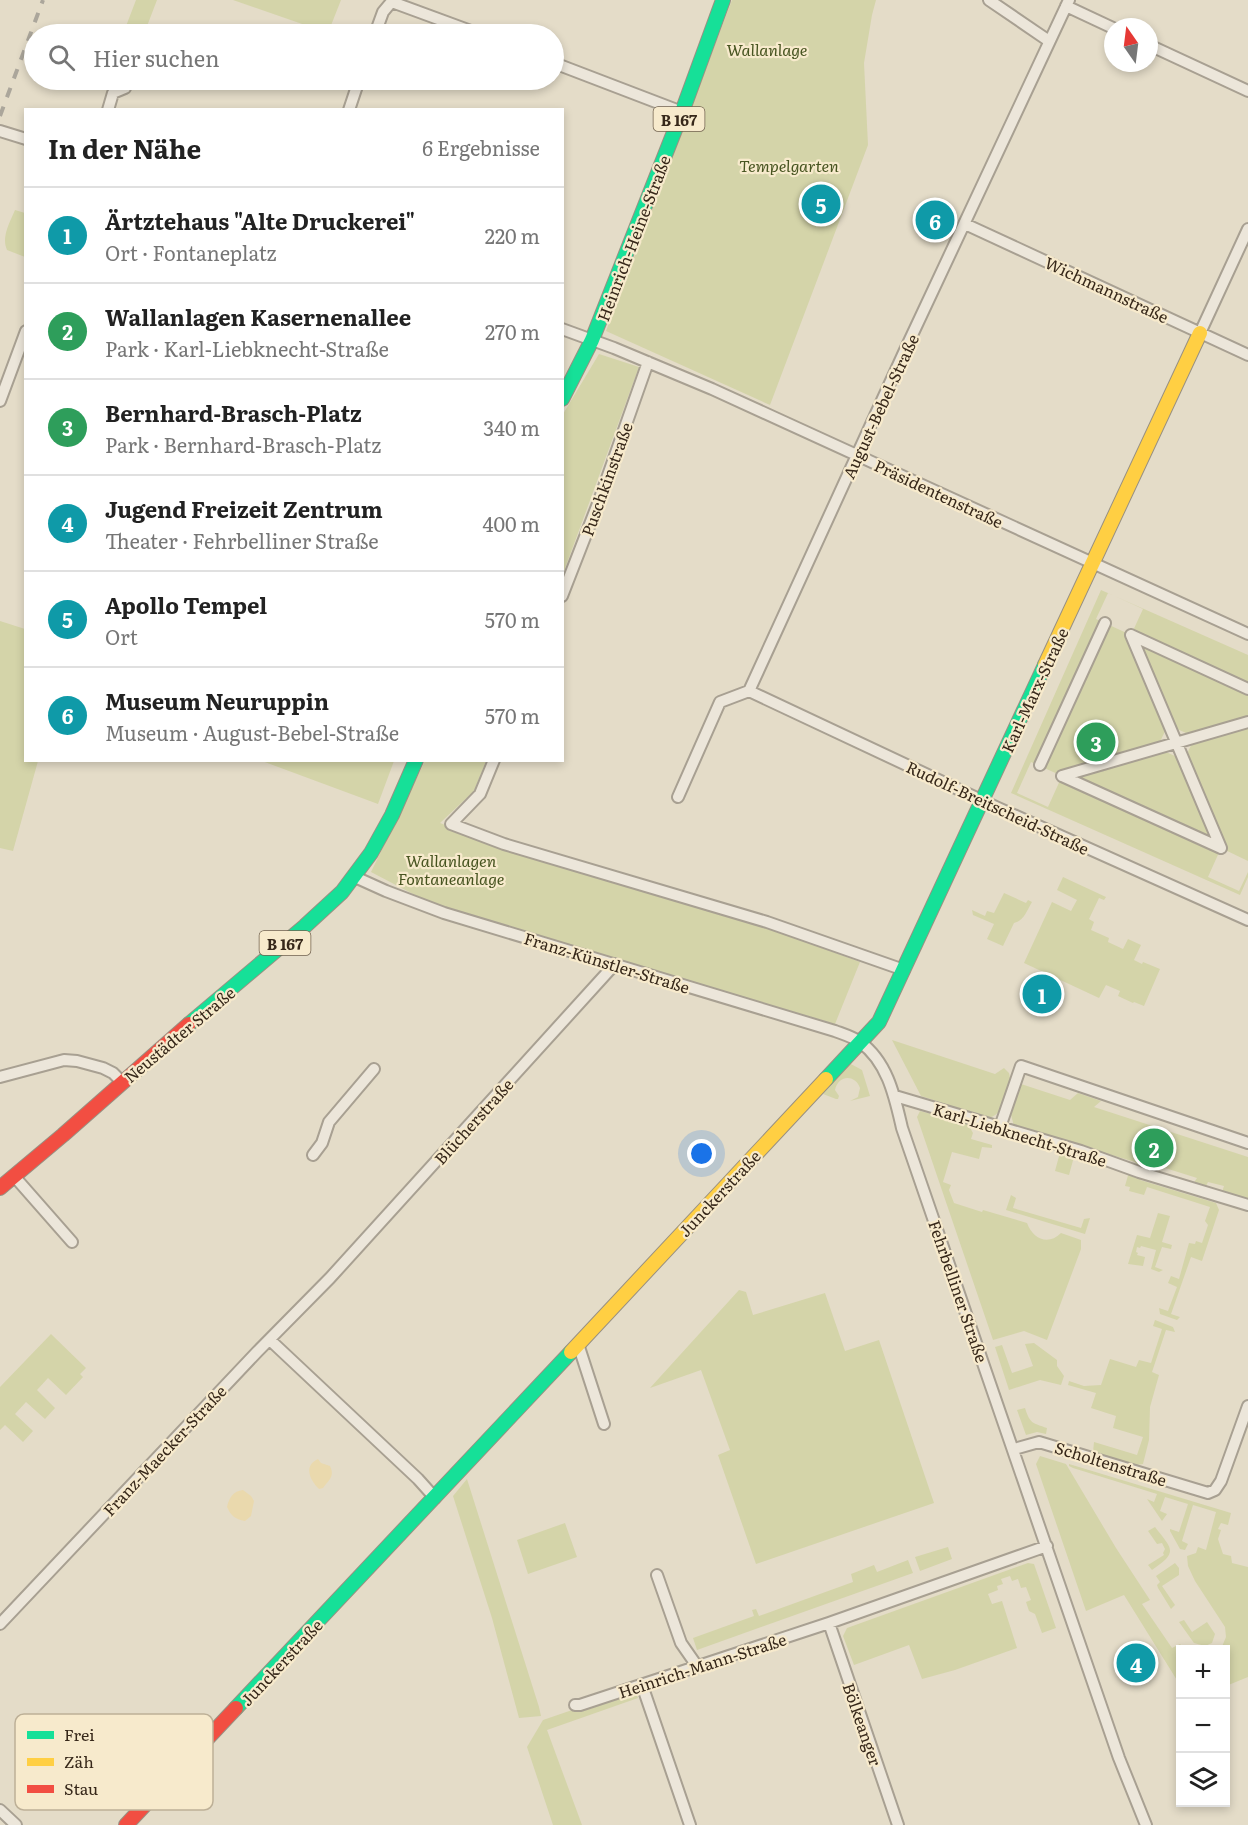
<!DOCTYPE html>
<html lang="de">
<head>
<meta charset="utf-8">
<style>
	:root { --surface:#fff; --page:#f6f6f6; --text:#222; --muted:#767676; --line:#e0e0e0; --accent:#746757 }
	body { margin:0; font-family:Literata,serif; background:var(--page); color:var(--text) }
	.controls { position:absolute; right:18px; bottom:18px; display:grid; overflow:hidden; border-radius:0px; box-shadow:0 3px 9px #0003 }
	.controls button { width:54px; height:54px; display:grid; place-items:center; padding:0; border:0; border-bottom:2px solid var(--line); background:var(--surface); color:var(--text); font:30px sans-serif }
	.compass { position:absolute; left:1104px; top:18px; width:54px; height:54px; border-radius:50%; background:var(--surface); box-shadow:0 3px 9px #0003; rotate:346deg }
	.you { position:absolute; left:702px; top:1154px; width:21px; height:21px; margin:-15px; border:4px solid #fff; border-radius:50%; background:#1a73e8; box-shadow:0 0 0 9px #1a73e833 }
	.badge { display:grid; place-items:center; width:39px; height:39px; border-radius:50%; background:var(--accent); color:#fff; font-size:20px; font-weight:700 }
	.pin { position:absolute; translate:-50% -50%; border:3px solid #fff; box-shadow:0 2px 6px #0006 }
	.list { margin:0; padding:0; list-style:none }
	h2 { display:flex; justify-content:space-between; align-items:center; height:78px; margin:0; padding:0 24px; font-size:26px }
	h2 small { font-size:20px; font-weight:400; color:var(--muted) }
	.list li { display:grid; grid-template-columns:39px 1fr auto; gap:18px; align-items:center; box-sizing:border-box; height:96px; padding:0 24px; border-top:2px solid var(--line) }
	.list b { display:block; font-size:22px; white-space:nowrap }
	.list p { margin:0; font-size:20px; white-space:nowrap; color:var(--muted) }
	.list em { font-size:20px; font-style:normal; color:var(--muted) }
	.icon { flex:none; width:33px; height:33px; fill:none; stroke:currentColor; stroke-width:2; stroke-linecap:round; stroke-linejoin:round }
	.map { position:relative; flex:none; width:1248px; height:1825px; overflow:hidden }
	.search { position:absolute; background:var(--surface); box-shadow:0 3px 9px #0003; left:24px; top:24px; width:540px; height:66px; display:flex; align-items:center; gap:15px; box-sizing:border-box; padding:0 21px; border-radius:33px; color:var(--muted); font-size:22px }
	.panel { position:absolute; background:var(--surface); box-shadow:0 3px 9px #0003; left:24px; top:108px; width:540px; height:654px; border-radius:0px }
	.map>svg:first-child { display:block }
	.green { fill:#d4d4a9; fill-rule:evenodd }
	.sand { fill:#ead9ad }
	.lines { fill:none; stroke-linecap:round; stroke-linejoin:round }
	.street-casing { stroke:#a8a092; stroke-width:14 }
	.fast-casing { stroke:#989082; stroke-width:16 }
	.slow-casing { stroke:#989082; stroke-width:16 }
	.jam-casing { stroke:#989082; stroke-width:16 }
	.street { stroke:#ece6da; stroke-width:10 }
	.fast { stroke:#16e098; stroke-width:14 }
	.slow { stroke:#ffcf43; stroke-width:14 }
	.jam { stroke:#f24e42; stroke-width:14 }
	.rail { stroke:#aba69b; stroke-width:4; stroke-dasharray:10 10; stroke-linecap:butt }
	.labels { text-anchor:middle; dominant-baseline:central; stroke-width:4.5; stroke-linejoin:round; paint-order:stroke }
	.shield { fill:#f7eacc; stroke:#71624f; stroke-width:1.5 }
	.shield-label { font-size:15px; font-weight:bold; fill:#37281a }
	.park-label { font-size:16px; font-style:italic; fill:#475420; stroke:#f7eacc }
	.street-label { font-size:16px; fill:#37281a; stroke:#f7eacc }
	.key { fill:#f7eacc; stroke:#bdb097; stroke-width:1.5 }
	.key-label { font-size:16px; fill:#37281a }
</style>
</head>
<body>
<div class="map">
<svg width="1248" height="1825" viewBox="0 0 1248 1825">
	<rect width="100%" height="100%" fill="#e4dcc8"/>
	<!-- green -->
	<path class="green" d="M 136,0 L 157,0 L 144,34 L 123,34 Z
		M 233,0 L 341,0 L 328,33 Z
		M 732,0 L 876,0 L 872,15 L 864,63 L 868,145 L 770,405 L 606,331 Z
		M 15,210 L 25,213 L 25,257 L 7,250 C 1,237 10,222 15,210 Z
		M 599,354 L 639,367 L 563,574 L 563,414 Z
		M 1101,590 L 1248,655 L 1248,861 L 1221,848 L 1208,877 L 1239,891 L 1248,872 L 1248,877 L 1240,895 L 1011,793 ZM 1108,593 L 1143,609 L 1131,635 L 1096,619 ZM 1168,725 L 1195,737 L 1184,760 L 1157,748 ZM 1031,762 L 1062,776 L 1048,807 L 1017,793 Z
		M 0,621 L 25,629 L 26,760 L 38,761 L 13,851 L 0,848 Z
		M 262,761 L 394,760 L 394,761 L 378,804 Z
		M 425,761 L 486,761 L 474,791 L 440,823 L 504,848 L 758,924 L 860,962 L 835,1024 L 436,906 L 371,872 Z
		M 1063,877 L 1106,897 L 1104,900 L 1099,898 L 1089,919 L 1094,922 L 1091,930 L 1109,938 L 1108,942 L 1123,949 L 1128,939 L 1141,945 L 1134,960 L 1142,964 L 1143,962 L 1160,969 L 1144,1006 L 1134,1002 L 1133,1003 L 1118,996 L 1120,991 L 1106,985 L 1099,998 L 1024,963 L 1052,902 L 1071,911 L 1077,900 L 1057,890 Z
		M 1004,893 L 1026,903 L 1028,900 L 1032,902 C 1027,910 1024,921 1014,923 L 1003,946 L 987,939 L 994,924 L 973,915 L 972,910 L 985,916 L 987,911 L 994,913 Z
		M 892,1040 L 995,1074 L 1004,1068 L 1009,1073 L 1010,1078 C 1006,1092 1005,1115 988,1118 L 921,1096 Z
		M 849,1063 L 862,1070 L 870,1096 L 850,1101 L 858,1097 L 860,1088 C 855,1074 838,1075 835,1090 L 839,1096 L 838,1099 L 836,1099 L 823,1094 L 827,1085 Z
		M 1021,1084 L 1070,1100 L 1078,1093 L 1101,1101 L 1094,1107 L 1248,1157 L 1248,1200 L 1222,1192 L 1224,1186 L 1208,1182 L 1205,1188 L 1193,1184 L 1197,1178 L 1162,1167 L 1152,1172 L 1139,1168 L 1135,1162 L 1014,1126 L 1011,1115 Z
		M 920,1111 L 968,1124 L 973,1133 L 971,1139 L 992,1145 L 992,1148 L 982,1147 L 979,1159 L 952,1152 L 943,1182 L 951,1185 L 949,1190 L 954,1203 L 982,1212 L 983,1210 L 1027,1223 C 1033,1239 1048,1246 1061,1233 L 1081,1240 L 1081,1249 L 1047,1340 L 1024,1331 L 993,1340 L 917,1117 Z
		M 1061,1149 L 1075,1153 L 1069,1175 L 1055,1171 Z
		M 1129,1172 L 1141,1176 L 1140,1180 L 1216,1203 L 1219,1210 L 1202,1261 L 1191,1257 L 1171,1314 L 1180,1317 L 1177,1320 L 1160,1314 L 1159,1308 L 1168,1311 L 1177,1287 L 1168,1283 L 1171,1276 L 1179,1279 L 1189,1243 L 1195,1244 L 1196,1241 L 1202,1243 L 1208,1225 L 1205,1221 L 1210,1207 L 1147,1187 L 1144,1195 L 1129,1191 L 1130,1187 L 1125,1186 Z
		M 1011,1195 L 1016,1198 L 1013,1208 L 1081,1228 L 1084,1219 L 1090,1218 L 1085,1234 L 1006,1210 Z
		M 1158,1213 L 1170,1216 L 1162,1242 L 1172,1245 L 1171,1249 L 1162,1247 L 1155,1267 L 1163,1270 L 1159,1272 L 1151,1269 L 1156,1250 L 1141,1246 L 1140,1248 L 1137,1247 L 1136,1252 L 1138,1253 L 1137,1255 L 1145,1257 L 1143,1266 L 1128,1264 L 1137,1235 L 1150,1238 Z
		M 739,1290 L 746,1292 L 753,1315 L 825,1293 L 845,1351 L 879,1340 L 934,1503 L 756,1564 L 718,1455 L 730,1450 L 701,1370 L 650,1388 Z
		M 1155,1320 L 1173,1327 L 1175,1332 L 1166,1330 L 1152,1372 L 1159,1375 L 1150,1407 L 1149,1440 L 1143,1464 L 1136,1465 L 1093,1452 L 1094,1442 L 1137,1455 L 1143,1437 L 1113,1428 L 1116,1416 L 1091,1408 L 1096,1393 L 1068,1385 L 1069,1381 L 1084,1386 L 1101,1385 L 1110,1359 L 1136,1367 L 1139,1360 L 1151,1363 L 1162,1329 L 1153,1326 Z
		M 51,1334 L 86,1368 L 80,1374 L 83,1377 L 66,1395 L 48,1378 L 37,1390 L 55,1408 L 45,1419 L 26,1402 L 15,1414 L 33,1431 L 23,1442 L 5,1425 L 0,1430 L 0,1387 Z
		M 1034,1343 L 1057,1360 L 1057,1366 L 1064,1376 L 1061,1385 L 1040,1380 L 1009,1390 L 995,1347 L 1002,1345 L 1012,1373 L 1033,1366 L 1025,1344 Z
		M 1025,1408 C 1030,1424 1033,1423 1047,1428 L 1046,1434 L 1037,1432 L 1026,1435 L 1017,1410 Z
		M 1040,1456 L 1066,1464 L 1116,1548 L 1150,1600 L 1142,1604 L 1172,1648 L 1180,1644 L 1185,1649 L 1180,1650 L 1180,1685 L 1124,1595 L 1086,1611 L 1036,1464 Z
		M 1069,1464 L 1231,1513 L 1228,1525 L 1221,1523 L 1218,1529 L 1221,1530 L 1218,1539 L 1223,1554 L 1231,1556 L 1232,1563 L 1248,1567 L 1248,1677 L 1226,1686 L 1226,1650 L 1221,1649 L 1226,1637 L 1225,1627 L 1195,1581 L 1188,1566 L 1187,1556 L 1196,1553 L 1198,1547 L 1206,1550 L 1216,1512 L 1193,1505 L 1182,1541 L 1188,1544 L 1185,1550 L 1180,1549 L 1170,1531 L 1170,1529 L 1179,1532 L 1188,1504 L 1165,1497 L 1160,1511 L 1167,1514 L 1162,1521 L 1147,1499 L 1154,1502 L 1157,1494 L 1073,1468 L 1069,1466 Z
		M 467,1479 L 539,1707 L 541,1716 L 519,1718 L 492,1618 L 453,1496 Z
		M 565,1523 L 577,1557 L 528,1574 L 517,1540 Z
		M 1155,1527 C 1173,1550 1178,1552 1152,1570 L 1148,1565 L 1164,1555 L 1163,1553 L 1165,1549 L 1162,1543 L 1157,1544 L 1148,1531 Z
		M 948,1547 L 952,1559 L 920,1571 L 915,1557 Z
		M 908,1560 L 913,1573 L 697,1650 L 693,1638 L 754,1616 L 752,1610 L 756,1609 L 759,1616 L 853,1582 L 851,1574 L 874,1565 L 877,1572 Z
		M 1028,1563 L 1034,1564 L 1056,1628 L 1042,1633 L 1035,1614 L 1029,1611 L 1026,1602 L 1031,1600 L 1026,1587 L 1021,1588 L 1018,1579 L 1012,1581 L 1010,1576 L 1001,1579 L 1003,1584 L 997,1586 L 998,1590 L 988,1594 L 992,1604 L 1002,1601 L 1017,1648 L 955,1670 L 922,1679 L 909,1645 L 854,1665 L 843,1636 L 847,1628 Z
		M 1175,1563 L 1179,1568 L 1179,1575 L 1162,1586 L 1175,1605 L 1171,1609 L 1158,1588 L 1157,1585 L 1160,1582 L 1156,1576 Z
		M 1184,1620 L 1192,1632 L 1207,1622 L 1215,1634 L 1212,1643 L 1205,1646 L 1194,1643 L 1179,1622 Z
		M 636,1693 L 638,1698 L 547,1730 L 582,1825 L 553,1825 L 527,1747 L 543,1720 L 578,1708 L 580,1712 Z"/>
	<!-- sand -->
	<path class="sand" d="M 318,1459 L 321,1463 L 330,1466 C 335,1476 329,1480 323,1488 L 319,1489 C 310,1480 303,1466 318,1459 Z
		M 243,1490 L 251,1496 L 254,1501 L 251,1516 L 245,1521 C 235,1519 231,1516 227,1507 C 229,1498 233,1491 243,1490 Z"/>
	<g class="lines">
		<!-- street casing -->
		<g class="street-casing">
			<path id="street" d="M 989,0 L 1049,41
				M 392,2 L 479,34
				M 1066,6 L 1113,28
				M 375,34 L 383,12 L 393,0
				M 1149,45 L 1248,91
				M 554,63 L 682,112
				M 108,110 L 113,93 L 125,88
				M 349,110 L 359,80
				M 0,131 L 26,139
				M 965,224 L 1248,355
				M 562,329 L 614,348 L 712,389 L 1248,634
				M 1200,333 L 1248,229
				M 0,401 L 26,331
				M 562,596 L 599,501 L 648,362
				M 1131,635 L 1221,848
				M 1131,635 L 1248,689
				M 749,691 L 996,807 L 1248,920
				M 494,760 L 480,794 L 451,824 L 504,844 L 767,922 L 904,970
				M 1040,765 L 1105,623
				M 1062,776 L 1248,722
				M 1062,776 L 1221,848
				M 678,797 L 720,702 L 749,691 L 906,348 L 1069,0
				M 355,877 L 386,891 L 444,913 L 835,1031 C 843,1034 853,1037 860,1042 C 888,1062 895,1098 902,1128 L 1119,1758 L 1146,1825
				M 0,1077 L 64,1060 L 77,1061 L 103,1068 L 113,1073 L 122,1082
				M 895,1096 L 1081,1151 L 1139,1172 L 1248,1205
				M 1000,1127 L 1021,1066 L 1248,1143
				M 313,1155 L 322,1143 L 329,1122 L 374,1069
				M 14,1176 L 72,1242
				M 270,1340 L 418,1479 L 435,1498
				M 578,1344 L 604,1424
				M 1014,1449 L 1039,1442 L 1208,1493 L 1215,1490 L 1221,1481 L 1248,1406
				M 657,1575 L 681,1643 L 697,1666
				M 829,1623 L 898,1825
				M 0,1624 L 257,1352 L 330,1278 L 615,964
				M 642,1685 L 690,1825
				M 575,1705 L 580,1705 L 829,1623 L 1047,1546
				M 0,1810 L 16,1825"/>
		</g>
		<!-- fast casing -->
		<g class="fast-casing">
			<path id="fast" d="M 562,399 L 592,340 L 682,112 L 723,0
				M 189,1024 L 305,926 L 342,892 L 371,853 L 392,815 L 416,760
				M 826,1079 L 879,1022 L 1045,665
				M 236,1708 L 571,1352"/>
		</g>
		<!-- slow casing -->
		<g class="slow-casing">
			<path id="slow" d="M 1045,665 L 1200,333
				M 571,1352 L 826,1079"/>
		</g>
		<!-- jam casing -->
		<g class="jam-casing">
			<path id="jam" d="M 0,1188 L 63,1135 L 189,1024
				M 126,1825 L 236,1708"/>
		</g>
		<!-- street -->
		<use href="#street" class="street"/>
		<!-- fast -->
		<use href="#fast" class="fast"/>
		<!-- slow -->
		<use href="#slow" class="slow"/>
		<!-- jam -->
		<use href="#jam" class="jam"/>
		<!-- rail -->
		<path class="rail" d="M 0,116 L 43,0"/>
	</g>
	<g class="labels">
		<!-- shield labels -->
		<g class="shield">
			<rect x="653.5" y="107" width="51" height="24" rx="4.5"/>
			<rect x="259.5" y="931" width="51" height="24" rx="4.5"/>
		</g>
		<g class="shield-label">
			<text x="679" y="119">B 167</text>
			<text x="285" y="943">B 167</text>
		</g>
		<!-- park labels -->
		<g class="park-label">
			<text x="767" y="49">Wallanlage</text>
			<text x="789" y="165">Tempelgarten</text>
			<text x="451" y="860">Wallanlagen<tspan x="451" dy="18">Fontaneanlage</tspan></text>
		</g>
		<!-- street labels -->
		<g class="street-label">
			<text transform="translate(633 238) rotate(-69)">Heinrich-Heine-Straße</text>
			<text transform="translate(1107 289) rotate(25)">Wichmannstraße</text>
			<text transform="translate(880 406) rotate(-65)">August-Bebel-Straße</text>
			<text transform="translate(606 479) rotate(-70)">Puschkinstraße</text>
			<text transform="translate(939 493) rotate(25)">Präsidentenstraße</text>
			<text transform="translate(1034 690) rotate(-65)">Karl-Marx-Straße</text>
			<text transform="translate(998 807) rotate(25)">Rudolf-Breitscheid-Straße</text>
			<text transform="translate(607 962) rotate(17)">Franz-Künstler-Straße</text>
			<text transform="translate(179 1034) rotate(-40)">Neustädter Straße</text>
			<text transform="translate(473 1121) rotate(-48)">Blücherstraße</text>
			<text transform="translate(1020 1134) rotate(17)">Karl-Liebknecht-Straße</text>
			<text transform="translate(719 1193) rotate(-47)">Junckerstraße</text>
			<text transform="translate(959 1291) rotate(71)">Fehrbelliner Straße</text>
			<text transform="translate(164 1450) rotate(-47)">Franz-Maecker-Straße</text>
			<text transform="translate(1111 1463) rotate(17)">Scholtenstraße</text>
			<text transform="translate(281 1662) rotate(-47)">Junckerstraße</text>
			<text transform="translate(702 1665) rotate(-18)">Heinrich-Mann-Straße</text>
			<text transform="translate(863 1724) rotate(71)">Bölkeanger</text>
		</g>
	</g>
	<!-- legend -->
	<rect x="15" y="1714" width="198" height="96" rx="9" class="key"/>
	<rect x="27" y="1731" width="27" height="8" fill="#16e098"/>
	<rect x="27" y="1758" width="27" height="8" fill="#ffcf43"/>
	<rect x="27" y="1785" width="27" height="8" fill="#f24e42"/>
	<g class="key-label">
		<text x="64" y="1741">Frei</text>
		<text x="64" y="1768">Zäh</text>
		<text x="64" y="1795">Stau</text>
	</g>
</svg>
<div class="controls">
<button>+</button>
<button>−</button>
<button><svg class="icon" aria-label="layers" viewBox="0 0 24 24"><path d="M12 4l9 5-9 5-9-5zM3 14l9 5 9-5"/></svg></button>
</div>
<svg class="compass" viewBox="-18 -18 36 36"><path d="M0-13l5 13h-10z" fill="#e53935"/><path d="M0 13l5-13h-10z" fill="#767676"/></svg>
<div class="you"></div>
<div class="pin badge" style="left:1042px;top:994px;background:#0f9aa8">1</div>
<div class="pin badge" style="left:1154px;top:1148px;background:#2e9e5b">2</div>
<div class="pin badge" style="left:1096px;top:742px;background:#2e9e5b">3</div>
<div class="pin badge" style="left:1136px;top:1663px;background:#0f9aa8">4</div>
<div class="pin badge" style="left:821px;top:204px;background:#0f9aa8">5</div>
<div class="pin badge" style="left:935px;top:220px;background:#0f9aa8">6</div>
<div class="search"><svg class="icon" aria-label="search" viewBox="0 0 24 24"><circle cx="10" cy="10" r="6"/><path d="M15 15l6 6"/></svg>Hier suchen</div>
<section class="panel">
<h2>In der Nähe<small>6 Ergebnisse</small></h2>
<ul class="list">
<li><span class="badge" style="background:#0f9aa8">1</span><div><b>Ärtztehaus &quot;Alte Druckerei&quot;</b><p>Ort · Fontaneplatz</p></div><em>220 m</em></li>
<li><span class="badge" style="background:#2e9e5b">2</span><div><b>Wallanlagen Kasernenallee</b><p>Park · Karl-Liebknecht-Straße</p></div><em>270 m</em></li>
<li><span class="badge" style="background:#2e9e5b">3</span><div><b>Bernhard-Brasch-Platz</b><p>Park · Bernhard-Brasch-Platz</p></div><em>340 m</em></li>
<li><span class="badge" style="background:#0f9aa8">4</span><div><b>Jugend Freizeit Zentrum</b><p>Theater · Fehrbelliner Straße</p></div><em>400 m</em></li>
<li><span class="badge" style="background:#0f9aa8">5</span><div><b>Apollo Tempel</b><p>Ort</p></div><em>570 m</em></li>
<li><span class="badge" style="background:#0f9aa8">6</span><div><b>Museum Neuruppin</b><p>Museum · August-Bebel-Straße</p></div><em>570 m</em></li>
</ul>
</section>
</div>
</body>
</html>
